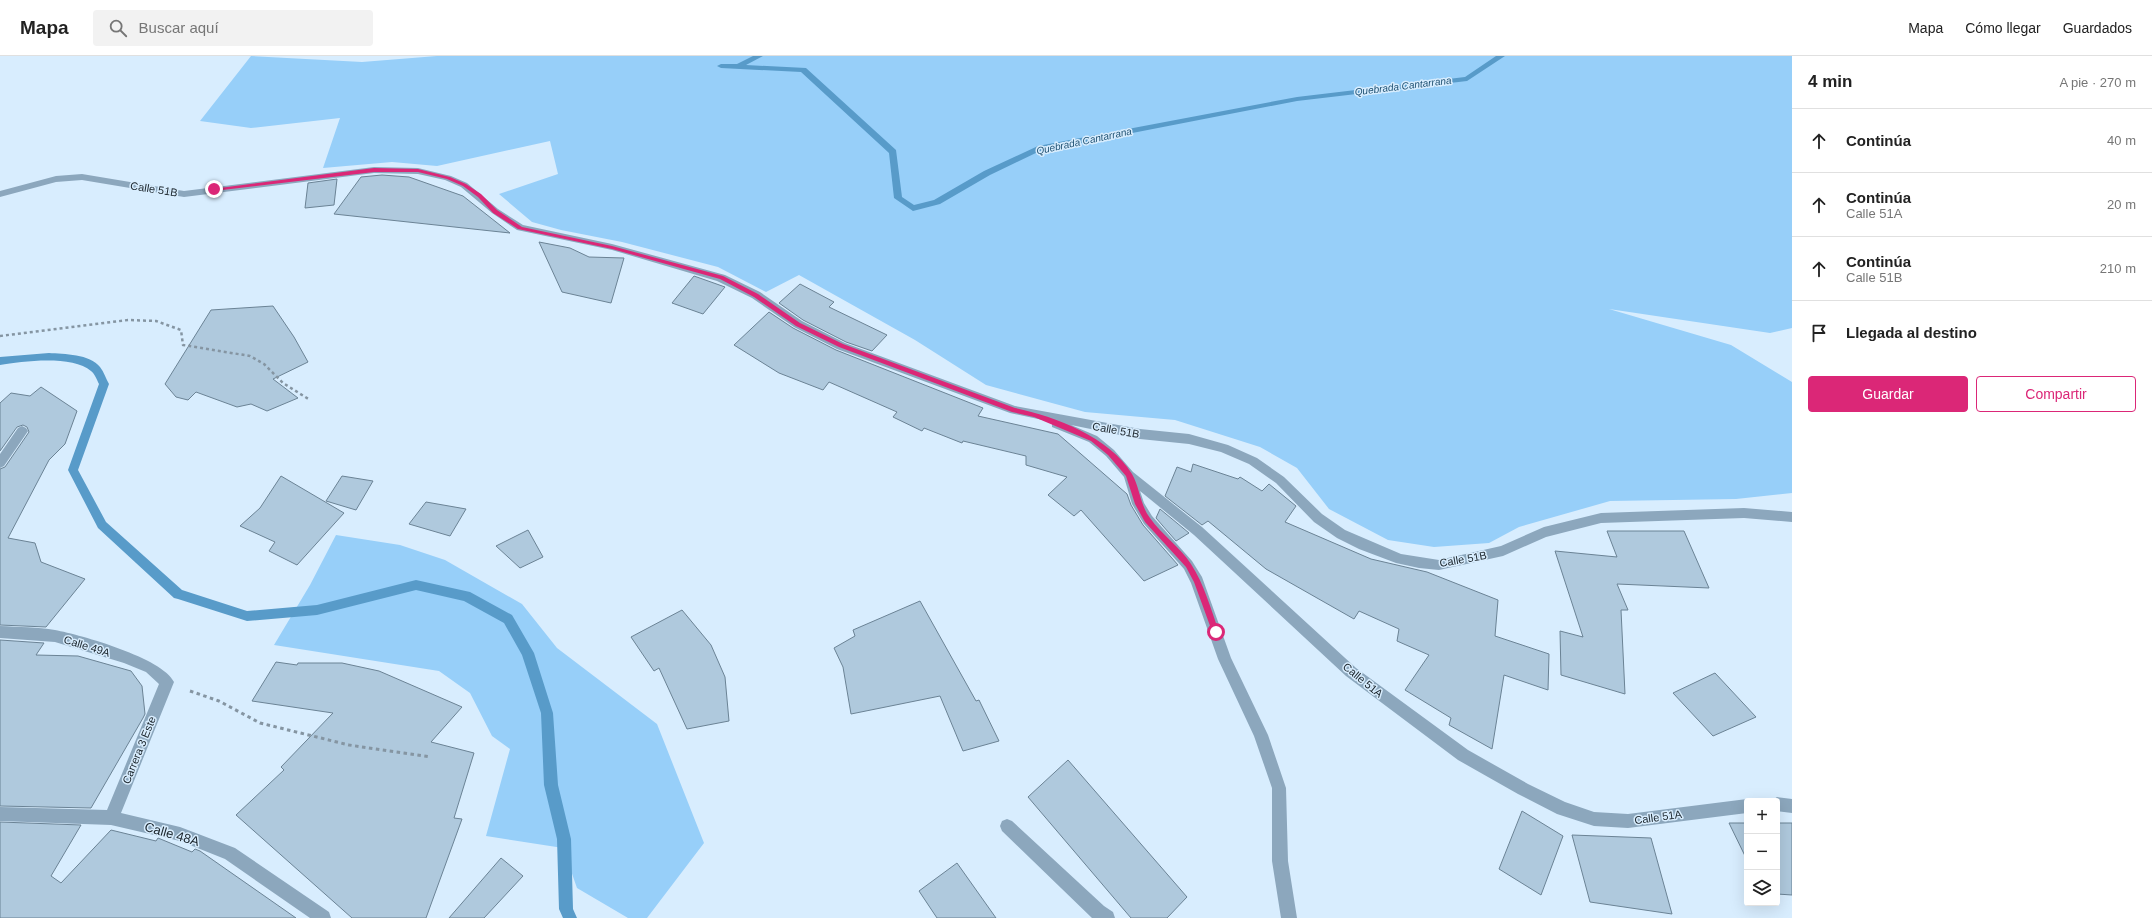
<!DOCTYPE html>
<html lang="es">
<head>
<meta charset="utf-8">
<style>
	:root { --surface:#fff; --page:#f2f2f2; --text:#222; --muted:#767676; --line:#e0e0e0; --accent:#db2777 }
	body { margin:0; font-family:Arial,sans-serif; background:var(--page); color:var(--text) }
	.controls { position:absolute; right:12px; bottom:12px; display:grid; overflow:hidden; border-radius:4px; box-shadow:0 4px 16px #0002 }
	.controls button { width:36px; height:36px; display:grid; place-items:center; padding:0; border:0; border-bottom:1px solid var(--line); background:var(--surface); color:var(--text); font:20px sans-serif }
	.stop { position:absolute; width:12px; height:12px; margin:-9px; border:3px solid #db2777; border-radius:50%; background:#fff }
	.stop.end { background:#db2777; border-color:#fff; box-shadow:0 1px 4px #0008 }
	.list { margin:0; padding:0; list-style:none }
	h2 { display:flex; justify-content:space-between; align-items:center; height:52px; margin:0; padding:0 16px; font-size:17px }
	h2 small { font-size:13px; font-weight:400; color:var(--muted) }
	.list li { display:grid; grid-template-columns:26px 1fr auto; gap:12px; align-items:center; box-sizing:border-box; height:64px; padding:0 16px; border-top:1px solid var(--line) }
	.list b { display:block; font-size:15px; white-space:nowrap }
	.list p { margin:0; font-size:13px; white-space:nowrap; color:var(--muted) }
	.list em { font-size:13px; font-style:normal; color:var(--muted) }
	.actions { display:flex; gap:8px; padding:12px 16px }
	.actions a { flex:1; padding:9px 0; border:1px solid var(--accent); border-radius:4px; text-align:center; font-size:14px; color:var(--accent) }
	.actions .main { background:var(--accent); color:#fff }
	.icon { flex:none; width:22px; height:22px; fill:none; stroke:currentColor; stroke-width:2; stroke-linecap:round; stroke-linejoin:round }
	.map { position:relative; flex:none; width:1792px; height:862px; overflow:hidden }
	header { display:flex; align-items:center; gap:24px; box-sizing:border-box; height:56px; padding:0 20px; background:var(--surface); border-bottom:1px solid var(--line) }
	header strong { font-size:19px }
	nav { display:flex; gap:22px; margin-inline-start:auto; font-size:14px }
	.search { width:280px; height:36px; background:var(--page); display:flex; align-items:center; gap:10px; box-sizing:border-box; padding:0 14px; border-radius:4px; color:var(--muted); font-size:15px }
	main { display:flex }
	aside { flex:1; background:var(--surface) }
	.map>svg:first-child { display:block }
	.green { fill:#97cff9 }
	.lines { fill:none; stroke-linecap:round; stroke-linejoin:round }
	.stream { fill:#589bc9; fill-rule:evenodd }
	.building { fill:#afc9dd; stroke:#6b8395 }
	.path-far1 { stroke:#8595a2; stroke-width:2.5; stroke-dasharray:3 3; stroke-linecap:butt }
	.path { stroke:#8595a2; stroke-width:3; stroke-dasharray:3.5 3.5; stroke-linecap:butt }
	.minor { fill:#8ca7bd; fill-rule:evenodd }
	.route { fill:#db2777 }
	.labels { text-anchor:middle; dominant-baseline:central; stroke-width:3; stroke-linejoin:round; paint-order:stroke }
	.far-water-label { font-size:10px; font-style:italic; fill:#205273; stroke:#d8edfe }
	.street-label { font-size:11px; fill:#1a242b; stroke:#d8edfe }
	.near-street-label { font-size:13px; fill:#1a242b; stroke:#d8edfe }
</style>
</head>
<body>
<header>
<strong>Mapa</strong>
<div class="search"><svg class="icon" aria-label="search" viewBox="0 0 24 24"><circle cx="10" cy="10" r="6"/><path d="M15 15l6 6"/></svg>Buscar aquí</div>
<nav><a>Mapa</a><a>Cómo llegar</a><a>Guardados</a></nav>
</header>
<main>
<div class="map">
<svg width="1792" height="862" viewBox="0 0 1792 862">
	<rect width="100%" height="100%" fill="#d8edfe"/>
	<!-- green -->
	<path class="green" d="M 251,0 L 362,6 L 437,0 L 1792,0 L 1792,272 L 1770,277 L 1609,253 L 1731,289 L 1792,326 L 1792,437 L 1736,443 L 1610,445 L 1519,471 L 1489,487 L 1434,491 L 1388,484 L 1329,453 L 1297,412 L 1260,391 L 1175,364 L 1085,356 L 986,329 L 915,284 L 799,219 L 766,236 L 718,211 L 622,186 L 561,174 L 532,166 L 499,138 L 558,118 L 550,85 L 437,110 L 392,106 L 323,112 L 340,62 L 251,72 L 200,65 Z
		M 336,479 L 400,489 L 445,504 L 522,548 L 557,592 L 657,668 L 704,787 L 647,862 L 628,862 L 577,832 L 563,792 L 486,780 L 510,693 L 492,680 L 470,637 L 439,615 L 274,589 L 310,529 Z"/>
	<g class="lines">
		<!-- stream -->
		<path class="stream" d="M 753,0 L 763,0 L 746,9 L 806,12 L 896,94 L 902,141 L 914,149 L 934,144 L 984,115 L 1038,90 L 1297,41 L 1465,21 L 1496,0 L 1505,0 L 1467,25 L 1297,45 L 1040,95 L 990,119 L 940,148 L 913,155 L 894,142 L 889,97 L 801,16 L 721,12 L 717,10 L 721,8 L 737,8 Z
			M 49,297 C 64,298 90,298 100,311 C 104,316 106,323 109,328 L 78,414 L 106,466 L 182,534 L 247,555 L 317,549 L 416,524 L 470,536 L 512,559 L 534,597 L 553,657 L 558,729 L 571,783 L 573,853 L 577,862 L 563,862 L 559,853 L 557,783 L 544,729 L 541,657 L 522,599 L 504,567 L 464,545 L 416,534 L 317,559 L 247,565 L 178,543 L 174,542 L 98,472 L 68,414 L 99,328 C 97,324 95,318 91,315 C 73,299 23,305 0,309 L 0,301 Z"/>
	</g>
	<!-- building -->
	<path class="building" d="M 382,119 L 409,121 L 463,140 L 510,177 L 334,158 L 361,121 Z
		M 337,123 L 334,149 L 305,152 L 308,127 Z
		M 539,186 L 570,192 L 589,201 L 624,202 L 611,247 L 562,236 Z
		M 694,220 L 725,231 L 703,258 L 672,247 Z
		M 800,228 L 834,246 L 829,251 L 887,279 L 872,295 L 846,286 L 803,264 L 779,247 Z
		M 273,250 L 294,281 L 308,306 L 273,323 L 298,342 L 267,355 L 251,348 L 237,351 L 196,336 L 188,344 L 176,341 L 165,328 L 211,254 Z
		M 769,256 L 793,272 L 836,294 L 983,352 L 978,360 L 1058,378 L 1127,438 L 1131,449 L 1143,469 L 1178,509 L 1144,525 L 1081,454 L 1074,460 L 1048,439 L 1067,421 L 1026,409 L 1026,400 L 963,385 L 962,387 L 924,372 L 922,375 L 893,361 L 897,356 L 829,326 L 823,334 L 779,317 L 734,289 Z
		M 41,331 L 77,355 L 65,388 L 49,404 L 8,482 L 35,487 L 41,506 L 85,523 L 46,571 L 0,569 L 0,413 L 5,411 L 29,376 L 27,371 L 23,369 L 17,371 L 0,395 L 0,347 L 11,337 L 30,340 Z
		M 1193,408 L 1238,423 L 1240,421 L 1262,435 L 1269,428 L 1296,450 L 1285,466 L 1371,503 L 1427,516 L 1498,544 L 1495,580 L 1549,598 L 1548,634 L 1504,619 L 1492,693 L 1449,669 L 1451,662 L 1405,634 L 1429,599 L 1397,585 L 1399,573 L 1359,555 L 1354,563 L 1266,513 L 1208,465 L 1202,469 L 1165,440 L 1177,411 L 1191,416 Z
		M 281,420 L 344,457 L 297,509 L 269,495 L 275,486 L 240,470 L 260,452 Z
		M 342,420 L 373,425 L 356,454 L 326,445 Z
		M 426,446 L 466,453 L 450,480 L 409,468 Z
		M 1160,453 L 1189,477 L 1176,485 L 1156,462 Z
		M 528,474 L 543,501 L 520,512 L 496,490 Z
		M 1607,475 L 1684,475 L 1709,532 L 1617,528 L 1628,554 L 1621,554 L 1625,638 L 1561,619 L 1560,575 L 1583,581 L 1555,495 L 1617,501 Z
		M 920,545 L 976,645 L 979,644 L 999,685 L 963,695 L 940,640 L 851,658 L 843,611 L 834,592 L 855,580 L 853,574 Z
		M 682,554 L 711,589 L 725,621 L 729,665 L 687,673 L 659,612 L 654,615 L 631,581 Z
		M 0,584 L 44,587 L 36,599 L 78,600 L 131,615 L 142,630 L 145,658 L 143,662 L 91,752 L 0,750 Z
		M 276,606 L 297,609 L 298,607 L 342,607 L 379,615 L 462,651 L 431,686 L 474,697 L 454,762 L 462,763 L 426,862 L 352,862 L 236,759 L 284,714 L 281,711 L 333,657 L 252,645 Z
		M 1715,617 L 1756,661 L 1713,680 L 1673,637 Z
		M 1068,704 L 1187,841 L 1167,862 L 1131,862 L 1028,741 Z
		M 1522,755 L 1563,780 L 1541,839 L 1499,813 Z
		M 0,766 L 81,769 L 51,820 L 61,827 L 111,774 L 156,785 L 158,782 L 192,796 L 195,793 L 200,795 L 296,862 L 0,862 Z
		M 1729,767 L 1747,767 L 1747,804 Z
		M 1777,767 L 1792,767 L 1792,839 L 1777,838 Z
		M 1572,779 L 1651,782 L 1672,858 L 1590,846 Z
		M 501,802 L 523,820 L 484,862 L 449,862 Z
		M 957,807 L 996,862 L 937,862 L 919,835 Z"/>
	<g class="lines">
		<!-- path-far1 -->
		<path class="path-far1" d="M 0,280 L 128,264 L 156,265 L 181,274 L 183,289 L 250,300 L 264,308 L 283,327 L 310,344"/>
		<!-- path -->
		<path class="path" d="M 190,635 L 219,645 L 260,667 L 349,689 L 431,701"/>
		<!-- minor -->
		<path class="minor" d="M 374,111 L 418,112 L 451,120 L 467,127 L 498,153 L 523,169 L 612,188 L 725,219 L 760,236 L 802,265 L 845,287 L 1015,350 L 1140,373 L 1189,378 L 1228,389 L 1257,402 L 1284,421 L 1322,458 L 1345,474 L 1401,498 L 1439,504 L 1501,490 L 1544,471 L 1601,457 L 1744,452 L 1792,456 L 1792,466 L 1744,462 L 1601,467 L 1546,481 L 1503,500 L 1439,514 L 1419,512 L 1396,507 L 1359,493 L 1337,482 L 1314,466 L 1276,427 L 1249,408 L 1221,396 L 1189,388 L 1140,383 L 1071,369 L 1097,380 L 1114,394 L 1133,416 L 1202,471 L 1356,612 L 1468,694 L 1528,728 L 1565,746 L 1594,756 L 1628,758 L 1747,743 L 1752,745 L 1747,745 L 1747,757 L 1628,772 L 1594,770 L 1557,758 L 1518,738 L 1458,704 L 1346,620 L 1194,479 L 1140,435 L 1144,447 L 1152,460 L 1192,505 L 1202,521 L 1231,602 L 1268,679 L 1286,732 L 1288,805 L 1297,862 L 1281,862 L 1272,805 L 1272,732 L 1254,680 L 1218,603 L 1191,527 L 1184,513 L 1144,468 L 1132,448 L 1124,421 L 1106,400 L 1089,386 L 1052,371 L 1052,366 L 1010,357 L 837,293 L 794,271 L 752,242 L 717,225 L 612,194 L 517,174 L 492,157 L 461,131 L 445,124 L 418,118 L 374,117 L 184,141 L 82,124 L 56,126 L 0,141 L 0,135 L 56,120 L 82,118 L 184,135 Z
			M 22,370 L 26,372 L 28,375 L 26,378 L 4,410 L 0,412 L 0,398 L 18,372 Z
			M 0,570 C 18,571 38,571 55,574 C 81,579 163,602 174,626 L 121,757 L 180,771 L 235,792 L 329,856 L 331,862 L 310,862 L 225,803 L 180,785 L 111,769 L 0,765 L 0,751 L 107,754 L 159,628 L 146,616 L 124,607 L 55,586 L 0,582 Z
			M 1777,741 L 1792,743 L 1792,757 L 1777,755 L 1777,745 L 1771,745 Z
			M 1007,763 L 1012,765 L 1104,850 L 1113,856 L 1115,862 L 1092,862 L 1002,775 L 1000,770 L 1002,765 Z"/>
	</g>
	<!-- route -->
	<path class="route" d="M 374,112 L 418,113 L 450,121 L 466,128 L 481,138 L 497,154 L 522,171 L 612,190 L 723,220 L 758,238 L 800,267 L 843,288 L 1015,352 C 1054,360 1110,381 1132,418 C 1140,432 1140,449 1150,462 C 1162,479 1180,491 1191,508 C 1204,528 1211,553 1219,576 L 1218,578 L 1213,578 L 1194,526 L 1186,511 L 1145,466 L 1135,448 L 1126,420 L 1108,399 L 1091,385 L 1034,361 L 1012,356 L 839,291 L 796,270 L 754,241 L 720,223 L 612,193 L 518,173 L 493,157 L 478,141 L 463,130 L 447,123 L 418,116 L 374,116 L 214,135 L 212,133 Z"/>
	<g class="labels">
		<!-- far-water labels -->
		<g class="far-water-label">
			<text transform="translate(1403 30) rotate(-7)">Quebrada Cantarrana</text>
			<text transform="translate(1084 85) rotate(-12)">Quebrada Cantarrana</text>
		</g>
		<!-- street labels -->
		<g class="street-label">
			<text transform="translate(154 133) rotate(9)">Calle 51B</text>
			<text transform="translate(1116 374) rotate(10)">Calle 51B</text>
			<text transform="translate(1463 503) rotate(-10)">Calle 51B</text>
			<text transform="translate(87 590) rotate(17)">Calle 49A</text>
			<text transform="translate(1363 624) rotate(39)">Calle 51A</text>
			<text transform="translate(139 694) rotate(-68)">Carrera 3 Este</text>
			<text transform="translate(1658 761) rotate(-8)">Calle 51A</text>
		</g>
		<!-- near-street labels -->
		<g class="near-street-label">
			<text transform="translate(172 778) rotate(16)">Calle 48A</text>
		</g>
	</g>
</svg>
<div class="controls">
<button>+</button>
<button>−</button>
<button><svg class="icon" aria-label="layers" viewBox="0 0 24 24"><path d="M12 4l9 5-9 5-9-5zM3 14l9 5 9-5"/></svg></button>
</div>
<div class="stop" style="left:1216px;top:576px"></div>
<div class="stop end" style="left:214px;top:133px"></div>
</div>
<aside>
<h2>4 min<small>A pie · 270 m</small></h2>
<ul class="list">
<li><svg class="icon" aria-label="ahead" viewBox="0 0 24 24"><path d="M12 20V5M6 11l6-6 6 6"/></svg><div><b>Continúa</b></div><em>40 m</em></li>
<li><svg class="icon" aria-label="ahead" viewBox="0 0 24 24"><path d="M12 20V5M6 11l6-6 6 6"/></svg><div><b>Continúa</b><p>Calle 51A</p></div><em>20 m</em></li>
<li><svg class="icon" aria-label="ahead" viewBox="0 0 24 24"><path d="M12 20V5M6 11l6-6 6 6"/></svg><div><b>Continúa</b><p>Calle 51B</p></div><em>210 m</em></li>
<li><svg class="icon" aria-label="arrive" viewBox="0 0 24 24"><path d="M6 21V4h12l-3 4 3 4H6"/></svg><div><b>Llegada al destino</b></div></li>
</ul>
<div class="actions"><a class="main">Guardar</a><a>Compartir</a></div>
</aside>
</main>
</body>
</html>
